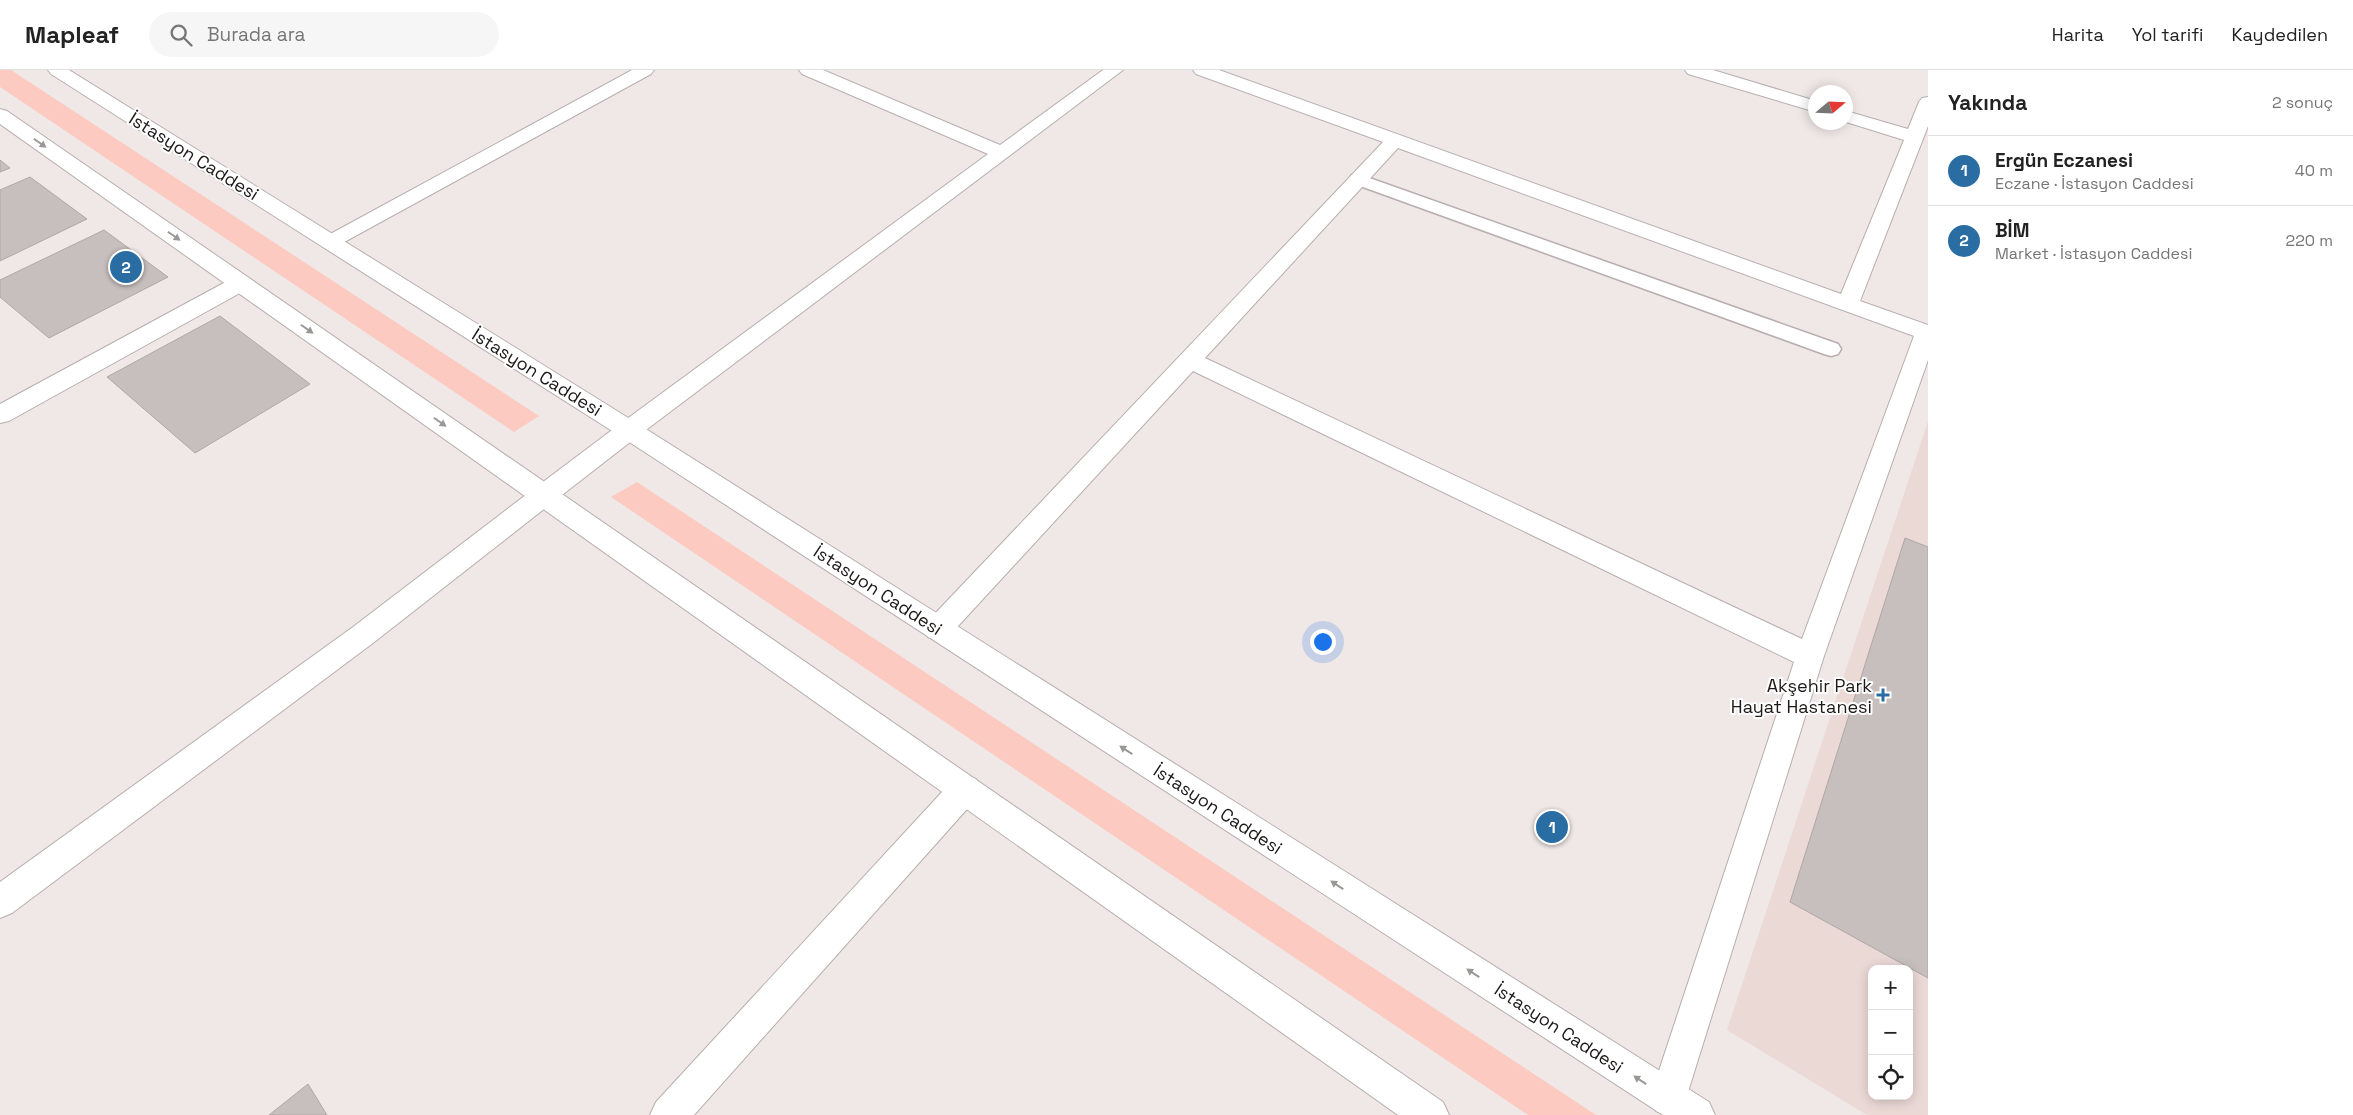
<!DOCTYPE html>
<html lang="tr">
<head>
<meta charset="utf-8">
<style>
	:root { --surface:#fff; --page:#f6f6f6; --text:#222; --muted:#767676; --line:#e0e0e0; --accent:#2a6da3 }
	body { margin:0; font-family:"Space Grotesk",sans-serif; background:var(--page); color:var(--text) }
	.controls { position:absolute; right:15px; bottom:15px; display:grid; overflow:hidden; border-radius:10px; box-shadow:0 2px 12px #0003 }
	.controls button { width:45px; height:45px; display:grid; place-items:center; padding:0; border:0; border-bottom:1px solid var(--line); background:var(--surface); color:var(--text); font:25px sans-serif }
	.compass { position:absolute; left:1808px; top:15px; width:45px; height:45px; border-radius:50%; background:var(--surface); box-shadow:0 2px 12px #0003; rotate:71deg }
	.you { position:absolute; left:1322px; top:571px; width:18px; height:18px; margin:-12px; border:4px solid #fff; border-radius:50%; background:#1a73e8; box-shadow:0 0 0 8px #1a73e833 }
	.badge { display:grid; place-items:center; width:32px; height:32px; border-radius:50%; background:var(--accent); color:#fff; font-size:16px; font-weight:700 }
	.pin { position:absolute; translate:-50% -50%; border:2px solid #fff; box-shadow:0 1px 5px #0006 }
	.list { margin:0; padding:0; list-style:none }
	h2 { display:flex; justify-content:space-between; align-items:center; height:65px; margin:0; padding:0 20px; font-size:21px }
	h2 small { font-size:16px; font-weight:400; color:var(--muted) }
	.list li { display:grid; grid-template-columns:32px 1fr auto; gap:15px; align-items:center; box-sizing:border-box; height:70px; padding:0 20px; border-top:1px solid var(--line) }
	.list b { display:block; font-size:19px; white-space:nowrap }
	.list p { margin:0; font-size:16px; white-space:nowrap; color:var(--muted) }
	.list em { font-size:16px; font-style:normal; color:var(--muted) }
	.icon { flex:none; width:28px; height:28px; fill:none; stroke:currentColor; stroke-width:2; stroke-linecap:round; stroke-linejoin:round }
	.map { position:relative; flex:none; width:1928px; height:1045px; overflow:hidden }
	header { display:flex; align-items:center; gap:30px; box-sizing:border-box; height:70px; padding:0 25px; background:var(--surface); border-bottom:1px solid var(--line) }
	header strong { font-size:24px }
	nav { display:flex; gap:28px; margin-inline-start:auto; font-size:18px }
	.search { width:350px; height:45px; background:var(--page); display:flex; align-items:center; gap:12px; box-sizing:border-box; padding:0 18px; border-radius:28px; color:var(--muted); font-size:19px }
	main { display:flex }
	aside { flex:1; background:var(--surface) }
	.map>svg:first-child { display:block }
	.built { fill:#ebd9d6; fill-rule:evenodd }
	.green { fill:#fccac1 }
	.building { fill:#c7bfbd; stroke:#afa7a5 }
	.lines { fill:none; stroke-linecap:round; stroke-linejoin:round }
	.service-casing { stroke:#b7aead; stroke-width:3 }
	.minor-casing { stroke:#b7aead; stroke-width:2 }
	.tertiary-casing { stroke:#b7aead; stroke-width:2 }
	.secondary-casing { stroke:#b7aead; stroke-width:2 }
	.service { fill:#fff; fill-rule:evenodd }
	.minor { fill:#fff; fill-rule:evenodd }
	.tertiary { fill:#fff; fill-rule:evenodd }
	.secondary { fill:#fff; fill-rule:evenodd }
	.oneway { fill:#999897 }
	.poi-dot { fill:#2a6da3; stroke:#fff; stroke-width:2 }
	.labels { text-anchor:middle; dominant-baseline:central; stroke-width:4; stroke-linejoin:round; paint-order:stroke }
	.street-label { font-size:18px; fill:#1c1918; stroke:#fff }
	.poi-label { font-size:18px; fill:#1c1918; stroke:#fff; text-anchor:end }
</style>
</head>
<body>
<header>
<strong>Mapleaf</strong>
<div class="search"><svg class="icon" aria-label="search" viewBox="0 0 24 24"><circle cx="10" cy="10" r="6"/><path d="M15 15l6 6"/></svg>Burada ara</div>
<nav><a>Harita</a><a>Yol tarifi</a><a>Kaydedilen</a></nav>
</header>
<main>
<div class="map">
<svg width="1928" height="1045" viewBox="0 0 1928 1045">
	<rect width="100%" height="100%" fill="#f0e8e6"/>
	<!-- built -->
	<path class="built" d="M 1928,351 L 1928,1045 L 1867,1045 L 1727,960 ZM 1872,899 L 1909,899 L 1909,1026 L 1872,1026 Z"/>
	<!-- green -->
	<path class="green" d="M 0,0 L 11,0 L 539,346 L 514,362 L 0,17 Z
		M 637,412 L 1596,1045 L 1528,1045 L 611,427 Z"/>
	<!-- building -->
	<path class="building" d="M 0,90 L 10,98 L 0,102 Z
		M 30,107 L 87,149 L 0,191 L 0,120 Z
		M 104,160 L 168,207 L 49,268 L 0,227 L 0,210 Z
		M 220,246 L 310,314 L 195,383 L 107,307 Z
		M 1905,468 L 1928,477 L 1928,908 L 1790,832 Z
		M 308,1014 L 327,1045 L 269,1045 Z"/>
	<g class="lines">
		<!-- service casing -->
		<g class="service-casing">
			<path id="service" d="M 1358,104 L 1838,274 L 1841,279 L 1838,284 L 1831,286 L 1824,284 L 1352,113 L 1349,109 L 1352,105 Z"/>
		</g>
		<!-- minor casing -->
		<g class="minor-casing">
			<path id="minor" d="M 632,0 L 654,0 L 651,4 L 337,176 L 330,178 L 323,176 L 320,172 L 323,168 Z
				M 799,0 L 823,0 L 1000,75 L 1103,0 L 1123,0 L 638,366 L 629,369 L 620,366 L 617,360 L 620,354 L 988,84 L 802,4 Z
				M 1193,0 L 1219,0 L 1841,224 L 1904,70 L 1846,52 L 1846,41 L 1908,59 L 1919,32 L 1922,28 L 1928,27 L 1928,56 L 1860,231 L 1928,255 L 1928,290 L 1824,586 L 1682,1041 C 1672,1045 1666,1045 1656,1041 L 1650,1028 L 1794,592 L 1193,301 L 948,567 L 938,571 L 928,567 L 924,559 L 928,551 L 1383,72 L 1196,4 ZM 1398,78 L 1914,266 L 1802,569 L 1205,288 Z
				M 1685,0 L 1713,0 L 1816,31 L 1816,42 L 1688,4 Z
				M 241,206 L 249,208 L 252,213 L 249,218 L 9,351 L 0,353 L 0,334 L 233,208 Z
				M 544,415 L 553,418 L 557,425 L 553,432 L 373,573 L 12,843 L 0,848 L 0,812 L 353,557 L 535,418 Z
				M 965,705 L 976,709 L 981,719 L 976,729 L 694,1045 L 650,1045 L 656,1032 L 954,709 Z"/>
		</g>
		<!-- tertiary casing -->
		<g class="tertiary-casing">
			<path id="tertiary" d="M 629,351 L 638,354 L 641,360 L 638,366 L 553,432 L 544,435 L 535,432 L 531,425 L 535,418 L 620,354 Z"/>
		</g>
		<!-- secondary casing -->
		<g class="secondary-casing">
			<path id="secondary" d="M 48,0 L 69,0 L 638,354 L 1709,1032 L 1715,1045 L 1663,1045 L 620,366 L 51,4 Z
				M 0,39 L 7,41 L 1443,1032 L 1449,1045 L 1398,1045 L 0,54 Z"/>
		</g>
		<!-- service -->
		<use href="#service" class="service"/>
		<!-- minor -->
		<use href="#minor" class="minor"/>
		<!-- tertiary -->
		<use href="#tertiary" class="tertiary"/>
		<!-- secondary -->
		<use href="#secondary" class="secondary"/>
	</g>
	<!-- one-way arrows -->
	<defs><path id="oneway-solid" d="M-6-.8H1V-3.2L6.5 0L1 3.2V.8H-6Z" transform="scale(1.25)"/></defs>
	<g class="oneway">
		<use href="#oneway-solid" transform="translate(40 73) rotate(35)"/>
		<use href="#oneway-solid" transform="translate(174 166) rotate(35)"/>
		<use href="#oneway-solid" transform="translate(307 259) rotate(35)"/>
		<use href="#oneway-solid" transform="translate(440 352) rotate(35)"/>
		<use href="#oneway-solid" transform="translate(1126 680) rotate(-147)"/>
		<use href="#oneway-solid" transform="translate(1337 815) rotate(-147)"/>
		<use href="#oneway-solid" transform="translate(1473 903) rotate(-147)"/>
		<use href="#oneway-solid" transform="translate(1640 1010) rotate(-147)"/>
	</g>
	<!-- markers -->
	<path class="poi-dot" d="M1880.5 617.5h5v5h5v5h-5v5h-5v-5h-5v-5h5z"/>
	<g class="labels">
		<!-- street labels -->
		<g class="street-label">
			<text transform="translate(194 86) rotate(32)">İstasyon Caddesi</text>
			<text transform="translate(537 302) rotate(32)">İstasyon Caddesi</text>
			<text transform="translate(878 520) rotate(33)">İstasyon Caddesi</text>
			<text transform="translate(1218 739) rotate(33)">İstasyon Caddesi</text>
			<text transform="translate(1559 958) rotate(33)">İstasyon Caddesi</text>
		</g>
		<!-- poi labels -->
		<g class="poi-label">
			<text x="1872" y="615">Akşehir Park<tspan x="1872" dy="21">Hayat Hastanesi</tspan></text>
		</g>
	</g>
</svg>
<div class="controls">
<button>+</button>
<button>−</button>
<button><svg class="icon" aria-label="locate" viewBox="0 0 24 24"><circle cx="12" cy="12" r="6"/><path d="M12 2v4M12 18v4M2 12h4M18 12h4"/></svg></button>
</div>
<svg class="compass" viewBox="-18 -18 36 36"><path d="M0-13l5 13h-10z" fill="#e53935"/><path d="M0 13l5-13h-10z" fill="#767676"/></svg>
<div class="you"></div>
<div class="pin badge" style="left:1552px;top:757px">1</div>
<div class="pin badge" style="left:126px;top:197px">2</div>
</div>
<aside>
<h2>Yakında<small>2 sonuç</small></h2>
<ul class="list">
<li><span class="badge">1</span><div><b>Ergün Eczanesi</b><p>Eczane · İstasyon Caddesi</p></div><em>40 m</em></li>
<li><span class="badge">2</span><div><b>BİM</b><p>Market · İstasyon Caddesi</p></div><em>220 m</em></li>
</ul>
</aside>
</main>
</body>
</html>
